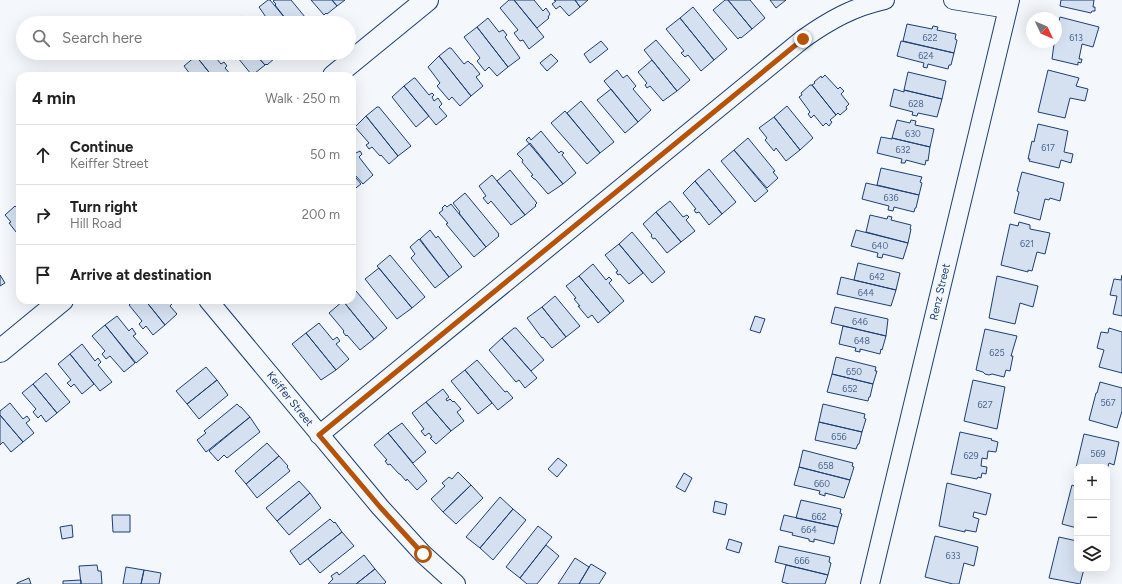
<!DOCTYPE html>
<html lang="en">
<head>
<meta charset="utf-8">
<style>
	:root { --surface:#fff; --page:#f2f2f2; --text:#222; --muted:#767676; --line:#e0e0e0 }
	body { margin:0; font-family:Figtree,sans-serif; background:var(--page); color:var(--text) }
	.controls { position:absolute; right:12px; bottom:12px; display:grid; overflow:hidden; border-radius:8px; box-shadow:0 4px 16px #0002 }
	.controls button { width:36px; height:36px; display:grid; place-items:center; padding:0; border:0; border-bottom:1px solid var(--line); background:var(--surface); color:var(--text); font:20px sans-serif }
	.compass { position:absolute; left:1026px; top:12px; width:36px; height:36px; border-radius:50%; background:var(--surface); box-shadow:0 4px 16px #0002; rotate:134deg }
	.stop { position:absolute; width:12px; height:12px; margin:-9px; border:3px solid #b45309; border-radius:50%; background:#fff }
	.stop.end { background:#b45309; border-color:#fff; box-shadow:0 1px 4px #0008 }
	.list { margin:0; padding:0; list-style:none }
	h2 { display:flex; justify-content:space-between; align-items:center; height:52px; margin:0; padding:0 16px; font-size:17px }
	h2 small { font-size:13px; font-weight:400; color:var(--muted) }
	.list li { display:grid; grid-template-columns:26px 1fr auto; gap:12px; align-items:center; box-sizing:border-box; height:60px; padding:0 16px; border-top:1px solid var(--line) }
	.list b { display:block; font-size:15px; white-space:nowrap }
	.list p { margin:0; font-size:13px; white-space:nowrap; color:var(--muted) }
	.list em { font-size:13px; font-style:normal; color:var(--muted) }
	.icon { flex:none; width:22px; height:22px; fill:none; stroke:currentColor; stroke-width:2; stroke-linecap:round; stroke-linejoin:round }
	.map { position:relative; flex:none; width:1122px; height:584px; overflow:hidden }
	.search { position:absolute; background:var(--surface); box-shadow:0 4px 16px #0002; left:16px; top:16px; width:340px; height:44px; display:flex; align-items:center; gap:10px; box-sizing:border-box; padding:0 14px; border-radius:22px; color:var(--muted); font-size:15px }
	.panel { position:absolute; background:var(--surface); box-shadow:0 4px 16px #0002; left:16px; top:72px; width:340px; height:232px; border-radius:12px }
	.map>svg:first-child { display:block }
	.building { fill:#d5e0f0; stroke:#1d3f73 }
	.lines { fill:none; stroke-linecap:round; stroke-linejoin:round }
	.street-casing { stroke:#1d3f73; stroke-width:20 }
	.secondary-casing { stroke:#1d3f73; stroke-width:24 }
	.street { stroke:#f4f7fb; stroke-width:18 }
	.secondary { stroke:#f4f7fb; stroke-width:22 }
	.route { stroke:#b45309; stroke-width:5 }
	.labels { text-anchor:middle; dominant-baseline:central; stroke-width:3; stroke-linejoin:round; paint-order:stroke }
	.number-label { font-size:9px; fill:#4b6792 }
	.street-label { font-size:11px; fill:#1d3f73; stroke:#f4f7fb }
</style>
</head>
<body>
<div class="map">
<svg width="1122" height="584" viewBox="0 0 1122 584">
	<rect width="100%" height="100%" fill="#f4f7fb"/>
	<!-- building -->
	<path class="building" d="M 268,0 L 270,0 L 289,23 L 270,23 L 259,7 Z
		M 275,0 L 291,0 L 310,23 L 289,23 L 275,5 L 276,4 L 273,1 Z
		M 311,0 L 332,0 L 337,6 L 327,14 L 326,13 L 324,15 Z
		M 332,0 L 345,0 L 337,6 Z
		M 509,0 L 514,0 L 544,37 L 529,49 L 523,40 L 520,41 L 514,33 L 518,30 L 500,8 Z
		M 514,0 L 534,0 L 543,11 L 546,8 L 550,14 L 548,17 L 549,18 L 537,28 Z
		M 554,0 L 575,0 L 580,7 L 569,16 L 560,6 L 556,9 L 552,4 L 556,1 Z
		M 575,0 L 588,0 L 580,7 Z
		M 725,0 L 728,0 L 752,29 L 741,38 L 740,37 L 738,39 L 713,10 Z
		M 728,0 L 750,0 L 765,18 L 752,29 Z
		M 770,0 L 786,0 L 776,8 Z
		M 1061,0 L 1094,0 L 1093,7 L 1095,7 L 1095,11 L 1092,11 L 1091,13 L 1060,6 Z
		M 693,7 L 727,49 L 714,60 L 680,18 Z
		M 242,16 L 248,23 L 234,23 Z
		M 1060,17 L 1099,27 L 1093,47 L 1082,44 L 1079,59 L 1082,59 L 1081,63 L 1078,62 L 1078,65 L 1052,59 L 1054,44 L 1051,43 L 1056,42 L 1056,33 Z
		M 488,18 L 499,32 L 503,30 L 507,35 L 505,37 L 520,58 L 508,67 L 477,27 Z
		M 680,18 L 714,60 L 701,71 L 688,55 L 685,57 L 681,53 L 684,51 L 666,29 Z
		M 907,24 L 932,29 L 933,26 L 938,27 L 937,30 L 956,34 L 955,39 L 957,40 L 954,53 L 903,41 Z
		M 477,27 L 508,67 L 497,76 L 489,67 L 485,71 L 477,61 L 480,58 L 464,37 Z
		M 656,40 L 690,80 L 677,91 L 644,50 Z
		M 601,41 L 608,49 L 590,63 L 584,54 Z
		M 901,41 L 954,53 L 951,65 L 949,65 L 948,69 L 928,64 L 927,68 L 923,67 L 924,63 L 897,56 Z
		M 449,48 L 451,48 L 464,64 L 468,61 L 471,64 L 472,64 L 480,74 L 476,77 L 483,86 L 471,96 L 439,56 Z
		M 200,53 L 212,53 L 221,64 L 224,62 L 227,66 L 225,68 L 232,76 L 212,76 L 196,56 Z
		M 230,53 L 254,53 L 265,65 L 255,73 L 254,72 L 251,74 L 238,58 L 235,60 Z
		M 254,53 L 274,53 L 275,54 L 273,55 L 275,58 L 267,65 L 266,64 L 265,65 Z
		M 551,54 L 558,61 L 547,71 L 540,63 Z
		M 196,56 L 212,76 L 190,76 L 189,75 L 190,74 L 184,66 Z
		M 439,56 L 471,96 L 460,106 L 452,97 L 449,100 L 437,86 L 440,83 L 428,67 Z
		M 652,60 L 677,91 L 663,101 L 650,86 L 647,88 L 645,85 L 647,83 L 638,72 Z
		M 617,70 L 623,78 L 627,75 L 636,86 L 633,89 L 651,110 L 638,122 L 604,81 Z
		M 1048,70 L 1079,78 L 1076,86 L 1088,89 L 1085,101 L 1070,98 L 1065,118 L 1038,112 Z
		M 908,72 L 946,81 L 942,99 L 904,90 Z
		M 825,75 L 838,89 L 840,87 L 844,91 L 841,94 L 849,104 L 846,107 L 847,109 L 840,115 L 838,113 L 836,115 L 812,85 L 815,83 L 814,82 L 821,76 L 822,78 Z
		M 414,78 L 415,78 L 429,95 L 432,93 L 434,95 L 432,97 L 434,101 L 438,98 L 442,104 L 439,107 L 447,116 L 436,125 L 404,86 Z
		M 810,85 L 812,85 L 836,115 L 830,120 L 832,122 L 829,126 L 826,123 L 823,126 L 814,115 L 811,118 L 808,114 L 810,112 L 799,97 L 802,95 L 801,93 Z
		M 404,86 L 429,116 L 416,127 L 392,97 Z
		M 611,89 L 638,122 L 625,133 L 597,100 Z
		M 894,89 L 904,92 L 904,90 L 942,99 L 937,117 L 918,113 L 917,116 L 912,115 L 913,112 L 890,106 Z
		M 581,101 L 614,142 L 600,153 L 567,113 Z
		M 787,106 L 813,138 L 800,150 L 774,117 Z
		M 377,107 L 379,107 L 411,146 L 398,156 L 366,116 Z
		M 565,111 L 600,153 L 587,164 L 551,123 Z
		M 366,116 L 398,156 L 389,164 L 381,155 L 380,156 L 372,147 L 369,149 L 366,145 L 369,143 L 355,127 Z
		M 774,117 L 800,150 L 786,161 L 776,148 L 774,151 L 765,140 L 767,138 L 759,128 Z
		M 897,120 L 910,123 L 911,120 L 916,121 L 915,125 L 934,129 L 930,147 L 892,138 Z
		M 1038,124 L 1068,131 L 1064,152 L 1073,154 L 1071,163 L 1061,160 L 1059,168 L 1029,161 L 1030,159 L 1028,159 L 1032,141 L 1034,142 Z
		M 541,131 L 559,153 L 561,151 L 564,153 L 562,155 L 576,173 L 563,184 L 526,140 L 529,137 L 531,140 Z
		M 881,137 L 892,139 L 892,138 L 930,147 L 928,161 L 926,160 L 925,165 L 906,160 L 905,163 L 901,163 L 902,159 L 877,153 Z
		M 748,138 L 775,171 L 773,172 L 778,178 L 767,188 L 734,150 Z
		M 530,143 L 563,184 L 548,194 L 535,179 L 534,179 L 531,176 L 533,175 L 522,162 L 523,160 L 517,154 Z
		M 352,148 L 356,153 L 360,151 L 362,154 L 359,157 L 373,175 L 363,184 L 356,176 L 355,177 L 352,173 Z
		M 734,150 L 768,191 L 755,202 L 721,161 Z
		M 881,168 L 922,177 L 920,182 L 922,183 L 919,195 L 877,185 Z
		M 709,169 L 736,202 L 722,214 L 695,181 Z
		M 510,170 L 537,203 L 535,205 L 536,206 L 525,215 L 497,181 Z
		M 1022,172 L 1064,183 L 1060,201 L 1050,198 L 1049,200 L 1045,199 L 1040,220 L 1014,213 L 1019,192 L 1017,191 Z
		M 352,173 L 361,184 L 352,191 Z
		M 492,175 L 525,215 L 511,225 L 491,201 L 488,204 L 483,198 L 486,196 L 479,186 Z
		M 695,181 L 722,214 L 709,225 L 699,212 L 696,213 L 694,210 L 696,209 L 683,193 Z
		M 866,183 L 919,195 L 916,208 L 915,208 L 914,212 L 894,207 L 893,211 L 888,210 L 889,206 L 862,199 Z
		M 465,193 L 499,234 L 498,235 L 499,236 L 486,247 L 459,213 L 460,212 L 453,203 Z
		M 670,201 L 683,217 L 687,215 L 689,217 L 686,220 L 695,231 L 681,242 L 656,212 Z
		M 451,204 L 486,247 L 474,257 L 446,224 L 448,223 L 439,213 L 443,210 L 442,208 L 445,205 L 447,207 Z
		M 15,206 L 20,211 L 20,237 L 9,223 L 11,222 L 5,215 Z
		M 656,212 L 681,242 L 667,253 L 655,238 L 653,239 L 651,236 L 652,235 L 643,224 Z
		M 870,215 L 887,219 L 888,216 L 892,217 L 891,220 L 911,225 L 910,229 L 911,229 L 908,243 L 866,232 Z
		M 1019,222 L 1030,225 L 1030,229 L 1050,233 L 1045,254 L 1037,252 L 1032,271 L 1028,270 L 1028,272 L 1001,265 L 1010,224 L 1018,226 Z
		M 430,230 L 436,238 L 438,236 L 462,267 L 449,277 L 420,239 Z
		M 856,230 L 908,243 L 903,259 L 883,254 L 882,258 L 877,257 L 878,253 L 851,246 Z
		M 632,232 L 665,272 L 652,283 L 619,244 Z
		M 419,239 L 449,277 L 435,288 L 411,258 L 415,254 L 410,247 Z
		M 619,244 L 643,273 L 629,284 L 620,274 L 618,275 L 616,272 L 618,271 L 605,255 Z
		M 390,255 L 425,297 L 412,308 L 377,266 Z
		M 858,263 L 900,273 L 896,290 L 854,280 Z
		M 593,264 L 606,280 L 609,277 L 612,280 L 609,283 L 624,301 L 610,313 L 579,276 Z
		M 379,268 L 412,308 L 397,319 L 365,279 Z
		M 0,275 L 5,283 L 0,286 Z
		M 1122,275 L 1122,316 L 1113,314 L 1117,296 L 1110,295 L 1114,279 L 1121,280 Z
		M 579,276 L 610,313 L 598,323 L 592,315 L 588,318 L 578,306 L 580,306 L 574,299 L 576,298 L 566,286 Z
		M 997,276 L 1038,286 L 1033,307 L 1020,303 L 1015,324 L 989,318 Z
		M 841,277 L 896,290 L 891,306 L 837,294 Z
		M 356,291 L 387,328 L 374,339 L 343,301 L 345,300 L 352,300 L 352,294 Z
		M 555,296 L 580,326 L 566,337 L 542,307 Z
		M 135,300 L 145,300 L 165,325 L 153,335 L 146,326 L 143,329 L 139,324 L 142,321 L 129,305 Z
		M 145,300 L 165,300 L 166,301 L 170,300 L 173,303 L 170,306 L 177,314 L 165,325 Z
		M 343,301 L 374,339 L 360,350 L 347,335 L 346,336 L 343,332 L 344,331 L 329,313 Z
		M 542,307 L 566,337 L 552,348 L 543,337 L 542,338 L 527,318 Z
		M 835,307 L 888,319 L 886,336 L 831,323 Z
		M 117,316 L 129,331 L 132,328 L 136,334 L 133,336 L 148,353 L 136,363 L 105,325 Z
		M 755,316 L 765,319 L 760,333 L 750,330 Z
		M 319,323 L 333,340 L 337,337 L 340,341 L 336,344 L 349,359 L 336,370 L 306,333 Z
		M 105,325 L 135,363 L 124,372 L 110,356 L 106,359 L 102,354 L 105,351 L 92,336 Z
		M 843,326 L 886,336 L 882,350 L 881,349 L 880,354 L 860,349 L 860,352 L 855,351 L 856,348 L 839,344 Z
		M 514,328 L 516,328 L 544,360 L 531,371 L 502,338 Z
		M 1109,328 L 1122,332 L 1122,373 L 1099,367 L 1104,350 L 1097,348 L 1101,332 L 1108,333 Z
		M 985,329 L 1017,336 L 1011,356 L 1013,356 L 1010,371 L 1006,370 L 1004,377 L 992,374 L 989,375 L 985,374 L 983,372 L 976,370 Z
		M 306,333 L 336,370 L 321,380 L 292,344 Z
		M 502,338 L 537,378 L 525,388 L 519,380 L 516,382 L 489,350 Z
		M 82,344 L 95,361 L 98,358 L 101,362 L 98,365 L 112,382 L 100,391 L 70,354 Z
		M 70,354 L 94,384 L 82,394 L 74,384 L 71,387 L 67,383 L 71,380 L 58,364 Z
		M 836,357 L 876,367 L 875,371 L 877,371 L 873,384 L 832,374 Z
		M 477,360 L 505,392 L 507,391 L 513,398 L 498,410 L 465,370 Z
		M 206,367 L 217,380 L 187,404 L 176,391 Z
		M 465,370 L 492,403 L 478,414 L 451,381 Z
		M 46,373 L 70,402 L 57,413 L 33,384 Z
		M 832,374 L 873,384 L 870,397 L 869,397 L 868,401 L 827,392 Z
		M 217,380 L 228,395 L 199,419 L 187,404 Z
		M 973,380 L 1005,387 L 997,429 L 964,421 Z
		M 1100,382 L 1122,388 L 1122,411 L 1117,428 L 1089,420 L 1096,393 L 1097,393 Z
		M 33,384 L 57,413 L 46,422 L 41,415 L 38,418 L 33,412 L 36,409 L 22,393 Z
		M 443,389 L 449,397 L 446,399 L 447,401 L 450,399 L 453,402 L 454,401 L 461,409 L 457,412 L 464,421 L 451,431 L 426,402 Z
		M 426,402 L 451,431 L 436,444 L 430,438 L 432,437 L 429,433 L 425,436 L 421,431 L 424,429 L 412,413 Z
		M 10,403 L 23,419 L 27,416 L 30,420 L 26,423 L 34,433 L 23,442 L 0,415 L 0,411 Z
		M 237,404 L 240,407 L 241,407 L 250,417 L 206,452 L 197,440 L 206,433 L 204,431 Z
		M 823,404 L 865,414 L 864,418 L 866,419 L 862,432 L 819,422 Z
		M 0,415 L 23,442 L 11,452 L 3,442 L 0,445 Z
		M 250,417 L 260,432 L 227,458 L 224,455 L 218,461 L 209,451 Z
		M 819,422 L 862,432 L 859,444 L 858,444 L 856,449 L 815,440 Z
		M 402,423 L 426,452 L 413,463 L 388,433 Z
		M 960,432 L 992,439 L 991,440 L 998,442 L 996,452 L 988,451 L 987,459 L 982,458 L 981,466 L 987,467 L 986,474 L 982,473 L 981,478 L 978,477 L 977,479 L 951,474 Z
		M 388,433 L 427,481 L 417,490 L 407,479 L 406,481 L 400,474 L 399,474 L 390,464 L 388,465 L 385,461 L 387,460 L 374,445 Z
		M 1084,434 L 1119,442 L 1114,465 L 1109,463 L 1107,470 L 1107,467 L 1077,467 L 1077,473 L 1075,472 Z
		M 267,443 L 279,456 L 246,484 L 235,471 Z
		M 803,450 L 853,463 L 852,466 L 854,467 L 850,480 L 799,467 Z
		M 279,456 L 288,466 L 287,467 L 290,471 L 257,498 L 246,484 Z
		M 558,458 L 567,465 L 557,477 L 548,469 Z
		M 799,467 L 850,480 L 844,498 L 825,493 L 825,496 L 819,494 L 820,491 L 794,485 Z
		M 458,472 L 471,485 L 443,512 L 431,499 L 445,486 L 442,483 L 449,477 L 452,479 Z
		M 684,473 L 692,478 L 685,492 L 676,487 Z
		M 299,481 L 310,493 L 277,521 L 266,508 Z
		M 947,483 L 991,494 L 986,515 L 974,512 L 973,517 L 979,519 L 976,532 L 965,530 L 965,532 L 939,526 Z
		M 471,485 L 483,498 L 456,524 L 443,512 Z
		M 1072,485 L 1077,487 L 1077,528 L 1062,524 Z
		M 310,493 L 321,508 L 289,535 L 277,521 Z
		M 500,497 L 513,509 L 480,548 L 466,537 Z
		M 801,500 L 841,509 L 840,513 L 842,514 L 838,527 L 796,518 Z
		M 715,501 L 727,504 L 725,515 L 713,512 Z
		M 513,509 L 526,520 L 493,560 L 480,548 Z
		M 112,515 L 130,515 L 130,532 L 113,532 Z
		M 784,515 L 838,527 L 834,544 L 814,539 L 814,542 L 809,541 L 809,539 L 792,535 L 793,533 L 780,530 Z
		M 330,519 L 334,523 L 335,522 L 342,532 L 300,565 L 290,551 Z
		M 72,525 L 73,537 L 62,539 L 60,527 Z
		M 538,526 L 552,537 L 520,578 L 506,567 Z
		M 342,532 L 354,546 L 320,573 L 308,559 Z
		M 935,536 L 978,547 L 974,566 L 964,563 L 959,584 L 953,584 L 925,577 Z
		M 1059,537 L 1077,541 L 1077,569 L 1084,569 L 1080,584 L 1049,578 Z
		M 729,539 L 742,543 L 739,553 L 726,549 Z
		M 546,545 L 559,556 L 537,584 L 527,584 L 520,578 Z
		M 779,546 L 830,557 L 829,562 L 831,563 L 828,575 L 775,562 Z
		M 364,555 L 375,569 L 356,584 L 328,584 L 333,579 L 331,576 L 337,572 L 339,575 Z
		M 575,558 L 589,567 L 579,584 L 558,584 Z
		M 591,564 L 606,573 L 599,584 L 579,584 Z
		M 97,565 L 98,571 L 101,571 L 102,584 L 81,584 L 79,566 Z
		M 786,565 L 828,575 L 825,584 L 789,584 L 782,582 Z
		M 126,567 L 144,570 L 141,584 L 123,584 Z
		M 375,569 L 386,582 L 384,584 L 356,584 Z
		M 144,570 L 161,573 L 159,584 L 141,584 Z
		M 29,578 L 31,584 L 17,584 L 17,583 Z
		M 81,580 L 81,584 L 63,584 L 63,581 Z"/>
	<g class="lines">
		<!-- street casing -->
		<g class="street-casing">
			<path id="street" d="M 953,0 L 1008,9
				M 208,300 L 380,507 L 423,554 L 456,584
				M 319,435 L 803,39 C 830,20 853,7 885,0
				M 870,584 L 1010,0"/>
		</g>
		<!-- secondary casing -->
		<g class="secondary-casing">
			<path id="secondary" d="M 334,76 L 427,0
				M 0,351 L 62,300"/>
		</g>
		<!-- street -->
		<use href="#street" class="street"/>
		<!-- secondary -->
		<use href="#secondary" class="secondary"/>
	</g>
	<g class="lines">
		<!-- route -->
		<path class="route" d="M 423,554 L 380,507 L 319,435 L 803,39"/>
	</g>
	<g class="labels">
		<!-- number labels -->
		<g class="number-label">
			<text x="930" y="37">622</text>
			<text x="1076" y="37">613</text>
			<text x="926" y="55">624</text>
			<text x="916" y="103">628</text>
			<text x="913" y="133">630</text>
			<text x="1048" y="147">617</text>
			<text x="903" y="149">632</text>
			<text x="891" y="197">636</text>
			<text x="1027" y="243">621</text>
			<text x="880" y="245">640</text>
			<text x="877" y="276">642</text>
			<text x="866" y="292">644</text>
			<text x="860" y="321">646</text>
			<text x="862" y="340">648</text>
			<text x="997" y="352">625</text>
			<text x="854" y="371">650</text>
			<text x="850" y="388">652</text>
			<text x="1108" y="402">567</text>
			<text x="985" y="404">627</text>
			<text x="839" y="436">656</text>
			<text x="1098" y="453">569</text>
			<text x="971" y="455">629</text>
			<text x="826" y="465">658</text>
			<text x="822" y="483">660</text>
			<text x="819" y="516">662</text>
			<text x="809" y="529">664</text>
			<text x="953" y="555">633</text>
			<text x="802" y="560">666</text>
		</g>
		<!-- street labels -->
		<g class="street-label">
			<text transform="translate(940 292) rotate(-77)">Renz Street</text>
			<text transform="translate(290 399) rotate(51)">Keiffer Street</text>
		</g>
	</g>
</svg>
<div class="controls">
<button>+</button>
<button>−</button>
<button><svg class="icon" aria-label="layers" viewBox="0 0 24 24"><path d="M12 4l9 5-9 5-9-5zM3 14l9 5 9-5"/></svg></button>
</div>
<svg class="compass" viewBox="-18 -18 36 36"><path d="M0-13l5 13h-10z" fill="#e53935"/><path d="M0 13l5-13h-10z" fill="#767676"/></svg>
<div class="stop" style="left:423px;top:554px"></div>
<div class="stop end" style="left:803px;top:39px"></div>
<div class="search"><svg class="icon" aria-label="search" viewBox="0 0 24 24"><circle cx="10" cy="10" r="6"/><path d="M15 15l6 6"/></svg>Search here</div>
<section class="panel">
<h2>4 min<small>Walk · 250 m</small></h2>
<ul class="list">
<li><svg class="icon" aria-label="ahead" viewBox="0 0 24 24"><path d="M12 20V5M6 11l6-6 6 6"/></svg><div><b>Continue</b><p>Keiffer Street</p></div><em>50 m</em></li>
<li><svg class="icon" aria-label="right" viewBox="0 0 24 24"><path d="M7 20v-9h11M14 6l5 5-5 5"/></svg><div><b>Turn right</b><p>Hill Road</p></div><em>200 m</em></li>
<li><svg class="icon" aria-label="arrive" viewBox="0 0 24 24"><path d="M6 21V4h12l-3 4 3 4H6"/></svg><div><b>Arrive at destination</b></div></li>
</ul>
</section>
</div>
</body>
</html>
